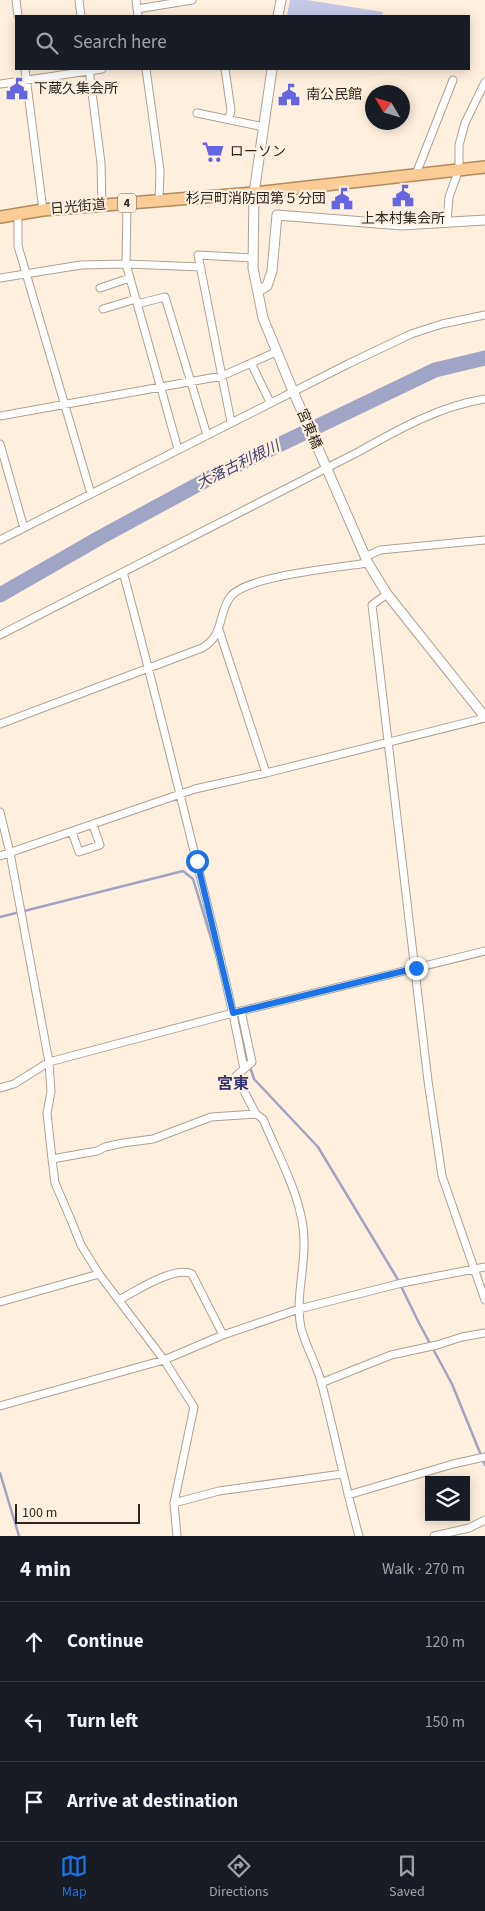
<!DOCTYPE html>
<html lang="en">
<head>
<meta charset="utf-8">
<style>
	:root { --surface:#171b24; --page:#20242c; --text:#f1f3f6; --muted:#9ea1a6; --line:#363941; --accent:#1a73e8 }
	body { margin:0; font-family:"Source Sans 3","Noto Sans JP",sans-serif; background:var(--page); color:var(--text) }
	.controls { position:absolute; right:15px; bottom:15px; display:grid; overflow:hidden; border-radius:0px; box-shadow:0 2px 12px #0003 }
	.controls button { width:45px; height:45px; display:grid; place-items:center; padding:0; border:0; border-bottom:1px solid var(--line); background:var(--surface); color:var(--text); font:25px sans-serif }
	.compass { position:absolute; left:365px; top:85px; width:45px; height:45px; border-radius:50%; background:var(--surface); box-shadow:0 2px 12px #0003; rotate:308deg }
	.scale { position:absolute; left:15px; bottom:12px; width:125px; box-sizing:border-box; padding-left:5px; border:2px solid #2c2620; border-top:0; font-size:14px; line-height:18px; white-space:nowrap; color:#2c2620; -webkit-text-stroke:4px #feefde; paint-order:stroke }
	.stop { position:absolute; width:15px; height:15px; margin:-11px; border:4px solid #1a73e8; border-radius:50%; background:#fff }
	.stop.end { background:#1a73e8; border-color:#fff; box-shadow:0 1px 5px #0008 }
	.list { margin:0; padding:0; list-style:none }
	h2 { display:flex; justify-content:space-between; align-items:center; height:65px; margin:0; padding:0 20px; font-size:21px }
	h2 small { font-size:16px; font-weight:400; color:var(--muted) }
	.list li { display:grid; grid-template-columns:32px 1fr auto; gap:15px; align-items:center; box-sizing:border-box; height:80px; padding:0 20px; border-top:1px solid var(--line) }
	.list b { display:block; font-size:19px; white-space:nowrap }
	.list em { font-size:16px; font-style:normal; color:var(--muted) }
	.icon { flex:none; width:28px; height:28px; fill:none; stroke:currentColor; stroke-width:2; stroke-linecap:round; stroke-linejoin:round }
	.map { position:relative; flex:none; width:485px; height:1536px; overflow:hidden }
	.search { position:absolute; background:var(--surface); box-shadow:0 2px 12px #0003; left:15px; right:15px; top:15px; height:55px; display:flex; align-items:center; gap:12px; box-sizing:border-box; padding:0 18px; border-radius:0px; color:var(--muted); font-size:19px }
	.sheet { height:305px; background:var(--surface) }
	nav { display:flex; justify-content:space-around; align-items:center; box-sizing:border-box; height:70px; border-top:1px solid var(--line); background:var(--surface); font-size:14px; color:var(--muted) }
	nav a { display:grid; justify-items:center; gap:2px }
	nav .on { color:var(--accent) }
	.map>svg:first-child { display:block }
	.green { fill:#c4c8e4 }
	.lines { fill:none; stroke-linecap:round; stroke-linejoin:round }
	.stream { stroke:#a0a4c5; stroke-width:2.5 }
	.river { stroke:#a0a4c5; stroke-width:15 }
	.minor-casing { stroke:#afa191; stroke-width:9 }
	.tertiary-casing { stroke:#afa191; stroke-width:11 }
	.trunk-casing { stroke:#b38a5c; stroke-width:14 }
	.minor { stroke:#fff; stroke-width:7 }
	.tertiary { stroke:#fff; stroke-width:9 }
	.trunk { stroke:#fccc96; stroke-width:11 }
	.route { stroke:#1a73e8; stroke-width:6 }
	.labels { text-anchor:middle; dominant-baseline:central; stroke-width:4.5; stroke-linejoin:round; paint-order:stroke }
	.shield { fill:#feefde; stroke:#6b6259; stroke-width:1 }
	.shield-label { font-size:12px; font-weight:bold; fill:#2c2620 }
	.poi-label { font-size:14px; fill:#2c2620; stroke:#feefde; text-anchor:start }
	.street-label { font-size:14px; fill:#2c2620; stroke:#feefde }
	.water-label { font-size:15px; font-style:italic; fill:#3f4371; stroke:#feefde }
	.quarter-label { font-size:16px; font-weight:bold; fill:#343671; stroke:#feefde }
</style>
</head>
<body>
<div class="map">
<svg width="485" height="1536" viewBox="0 0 485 1536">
	<rect width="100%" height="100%" fill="#feefde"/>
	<!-- green -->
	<path class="green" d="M 290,0 L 307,0 L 383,12 L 382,16 L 287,16 Z"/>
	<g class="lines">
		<!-- stream -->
		<path class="stream" d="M 0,917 L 183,871 L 193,879 L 217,958
			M 241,1039 L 254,1079 L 318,1147 L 397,1278 L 419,1323 L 452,1384 L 485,1465
			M 0,1473 L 19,1536"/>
		<!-- river -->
		<path class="river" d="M 0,595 L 101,537 L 208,479 L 435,370 L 485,358"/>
		<!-- minor casing -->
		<g class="minor-casing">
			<path id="minor" d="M 16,0 L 18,16
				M 79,0 L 81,16
				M 136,0 L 138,16
				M 137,9 L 192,0
				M 25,69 L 43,210
				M 89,69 L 101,163 L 102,206
				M 146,69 L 160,170 L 159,200
				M 225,69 L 231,110 L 229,119
				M 0,84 L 102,69
				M 197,113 L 264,127
				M 416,174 L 453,80
				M 127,203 L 126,264 L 178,449
				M 18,214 L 18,246 L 91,494
				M 447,223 L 449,197 L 459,169 L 459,145 L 465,123 L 485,82
				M 0,278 L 81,265 L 126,264 L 201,267
				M 100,288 L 130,278
				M 137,304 L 165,297 L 207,435
				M 103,309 L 136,299
				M 251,363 L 270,402
				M 0,416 L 222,376 L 276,352
				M 231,422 L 198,255 L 253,258
				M 0,444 L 24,528
				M 0,540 L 348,364 L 411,334 L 442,324 L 485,315
				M 365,557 L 380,550 L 485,540
				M 123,572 C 148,664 171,758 194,851 C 212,923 230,995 244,1069
				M 387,594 L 372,605 L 428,1081 L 442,1176 L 485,1300
				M 219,630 L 266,773
				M 0,635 L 360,451 C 399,429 440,406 485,399
				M 0,724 L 202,648 C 225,635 217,614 231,596 C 247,576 341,567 368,563
				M 0,812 L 10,853 L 49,1062 L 51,1092 L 47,1113 L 52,1159 L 55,1183 L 71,1220 L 81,1245 L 99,1274 L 164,1360 L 194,1407 L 174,1503 L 177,1536
				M 72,832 L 79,852 L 100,845 L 93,825
				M 0,856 L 195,789 L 266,773 L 485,718
				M 241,1011 L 252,1062 L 236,1076 L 256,1114 L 263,1119 C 278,1156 304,1200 304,1241 C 305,1269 295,1300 301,1328 C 306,1347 317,1365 322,1385 C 335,1435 345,1486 359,1536
				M 0,1088 L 14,1084 L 49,1062 L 233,1013 L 485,951
				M 52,1159 L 97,1151 L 105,1147 L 123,1143 L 153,1139 L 211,1117 L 256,1114
				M 119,1300 C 134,1292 175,1265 192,1274 L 223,1335
				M 0,1302 L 99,1274
				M 321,1383 L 391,1355 L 437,1345 L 462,1337 L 485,1333
				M 0,1406 L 164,1360 L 223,1335 L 299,1309 L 402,1283 L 485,1267
				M 348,1495 L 453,1464 L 485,1457
				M 174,1503 L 219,1491 L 342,1474
				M 434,1536 L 469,1528 L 485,1520"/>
		</g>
		<!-- tertiary casing -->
		<g class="tertiary-casing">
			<path id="tertiary" d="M 278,16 L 281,0
				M 272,69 L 254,193 L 253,268 L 263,318 L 293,391 L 368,563 L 387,594 L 485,717
				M 258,291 L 267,286 L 272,271 L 277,215 L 402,225 L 485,220"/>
		</g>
		<!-- trunk casing -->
		<g class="trunk-casing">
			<path id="trunk" d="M 0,217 L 43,210 L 254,193 L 485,167"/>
		</g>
		<!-- minor -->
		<use href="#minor" class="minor"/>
		<!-- tertiary -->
		<use href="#tertiary" class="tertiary"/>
		<!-- trunk -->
		<use href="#trunk" class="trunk"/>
	</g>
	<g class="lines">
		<!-- route -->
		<path class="route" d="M 197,861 L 233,1013 L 416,968"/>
	</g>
	<!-- icons -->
	<defs>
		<g id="civic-bare" transform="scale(1.725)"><path d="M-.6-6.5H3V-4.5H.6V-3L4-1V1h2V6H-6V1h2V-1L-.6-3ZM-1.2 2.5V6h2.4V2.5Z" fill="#6667e0" stroke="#feefde" stroke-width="2.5" paint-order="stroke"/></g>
		<g id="supermarket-bare" transform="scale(1.725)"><path d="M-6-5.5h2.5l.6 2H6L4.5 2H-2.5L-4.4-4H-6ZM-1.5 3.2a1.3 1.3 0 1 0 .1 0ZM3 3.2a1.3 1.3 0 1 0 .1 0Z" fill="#6667e0" stroke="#feefde" stroke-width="2.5" paint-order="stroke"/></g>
	</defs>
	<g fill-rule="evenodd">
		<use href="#civic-bare" x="17" y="89"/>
		<use href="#civic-bare" x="289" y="95"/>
		<use href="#supermarket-bare" x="213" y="152"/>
		<use href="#civic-bare" x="403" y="196"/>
		<use href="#civic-bare" x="342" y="199"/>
	</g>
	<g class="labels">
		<!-- shield labels -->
		<rect class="shield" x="118" y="193.5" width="18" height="19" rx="4"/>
		<g class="shield-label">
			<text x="127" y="203">4</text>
		</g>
		<!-- poi labels -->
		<g class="poi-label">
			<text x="34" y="89">下蔵久集会所</text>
			<text x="306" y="95">南公民館</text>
			<text x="230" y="152">ローソン</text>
			<text x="326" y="199" text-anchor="end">杉戸町消防団第５分団</text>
			<text x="403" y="219" text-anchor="middle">上本村集会所</text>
		</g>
		<!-- street labels -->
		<g class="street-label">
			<text transform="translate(78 207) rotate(-5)">日光街道</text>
			<text transform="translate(309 429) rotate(67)">宮東橋</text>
		</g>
		<!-- water labels -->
		<g class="water-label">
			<text transform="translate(238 465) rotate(-26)">大落古利根川</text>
		</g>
		<!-- quarter labels -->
		<g class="quarter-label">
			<text x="233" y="1084">宮東</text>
		</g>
	</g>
</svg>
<div class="controls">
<button><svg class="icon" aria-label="layers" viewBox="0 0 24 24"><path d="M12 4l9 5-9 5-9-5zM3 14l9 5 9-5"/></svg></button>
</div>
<svg class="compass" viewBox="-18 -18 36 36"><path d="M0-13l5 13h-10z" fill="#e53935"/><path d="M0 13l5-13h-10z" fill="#9ea1a6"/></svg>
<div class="scale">100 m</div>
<div class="stop" style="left:197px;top:861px"></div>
<div class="stop end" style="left:416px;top:968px"></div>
<div class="search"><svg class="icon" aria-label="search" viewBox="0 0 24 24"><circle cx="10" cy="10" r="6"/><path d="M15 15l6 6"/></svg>Search here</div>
</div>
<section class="sheet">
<h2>4 min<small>Walk · 270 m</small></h2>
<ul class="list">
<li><svg class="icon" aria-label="ahead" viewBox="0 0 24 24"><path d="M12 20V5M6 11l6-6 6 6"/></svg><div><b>Continue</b></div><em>120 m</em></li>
<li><svg class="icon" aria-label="left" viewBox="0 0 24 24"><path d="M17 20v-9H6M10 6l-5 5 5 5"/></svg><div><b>Turn left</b></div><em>150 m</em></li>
<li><svg class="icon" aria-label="arrive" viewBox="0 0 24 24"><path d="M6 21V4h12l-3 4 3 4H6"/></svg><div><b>Arrive at destination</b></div></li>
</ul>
</section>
<nav>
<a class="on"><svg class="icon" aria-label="map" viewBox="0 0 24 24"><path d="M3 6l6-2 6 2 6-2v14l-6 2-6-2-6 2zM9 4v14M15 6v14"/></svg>Map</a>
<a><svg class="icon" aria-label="directions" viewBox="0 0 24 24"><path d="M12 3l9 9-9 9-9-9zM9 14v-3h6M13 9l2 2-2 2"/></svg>Directions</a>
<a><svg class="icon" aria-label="saved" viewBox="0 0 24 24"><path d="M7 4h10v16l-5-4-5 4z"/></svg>Saved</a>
</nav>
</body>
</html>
